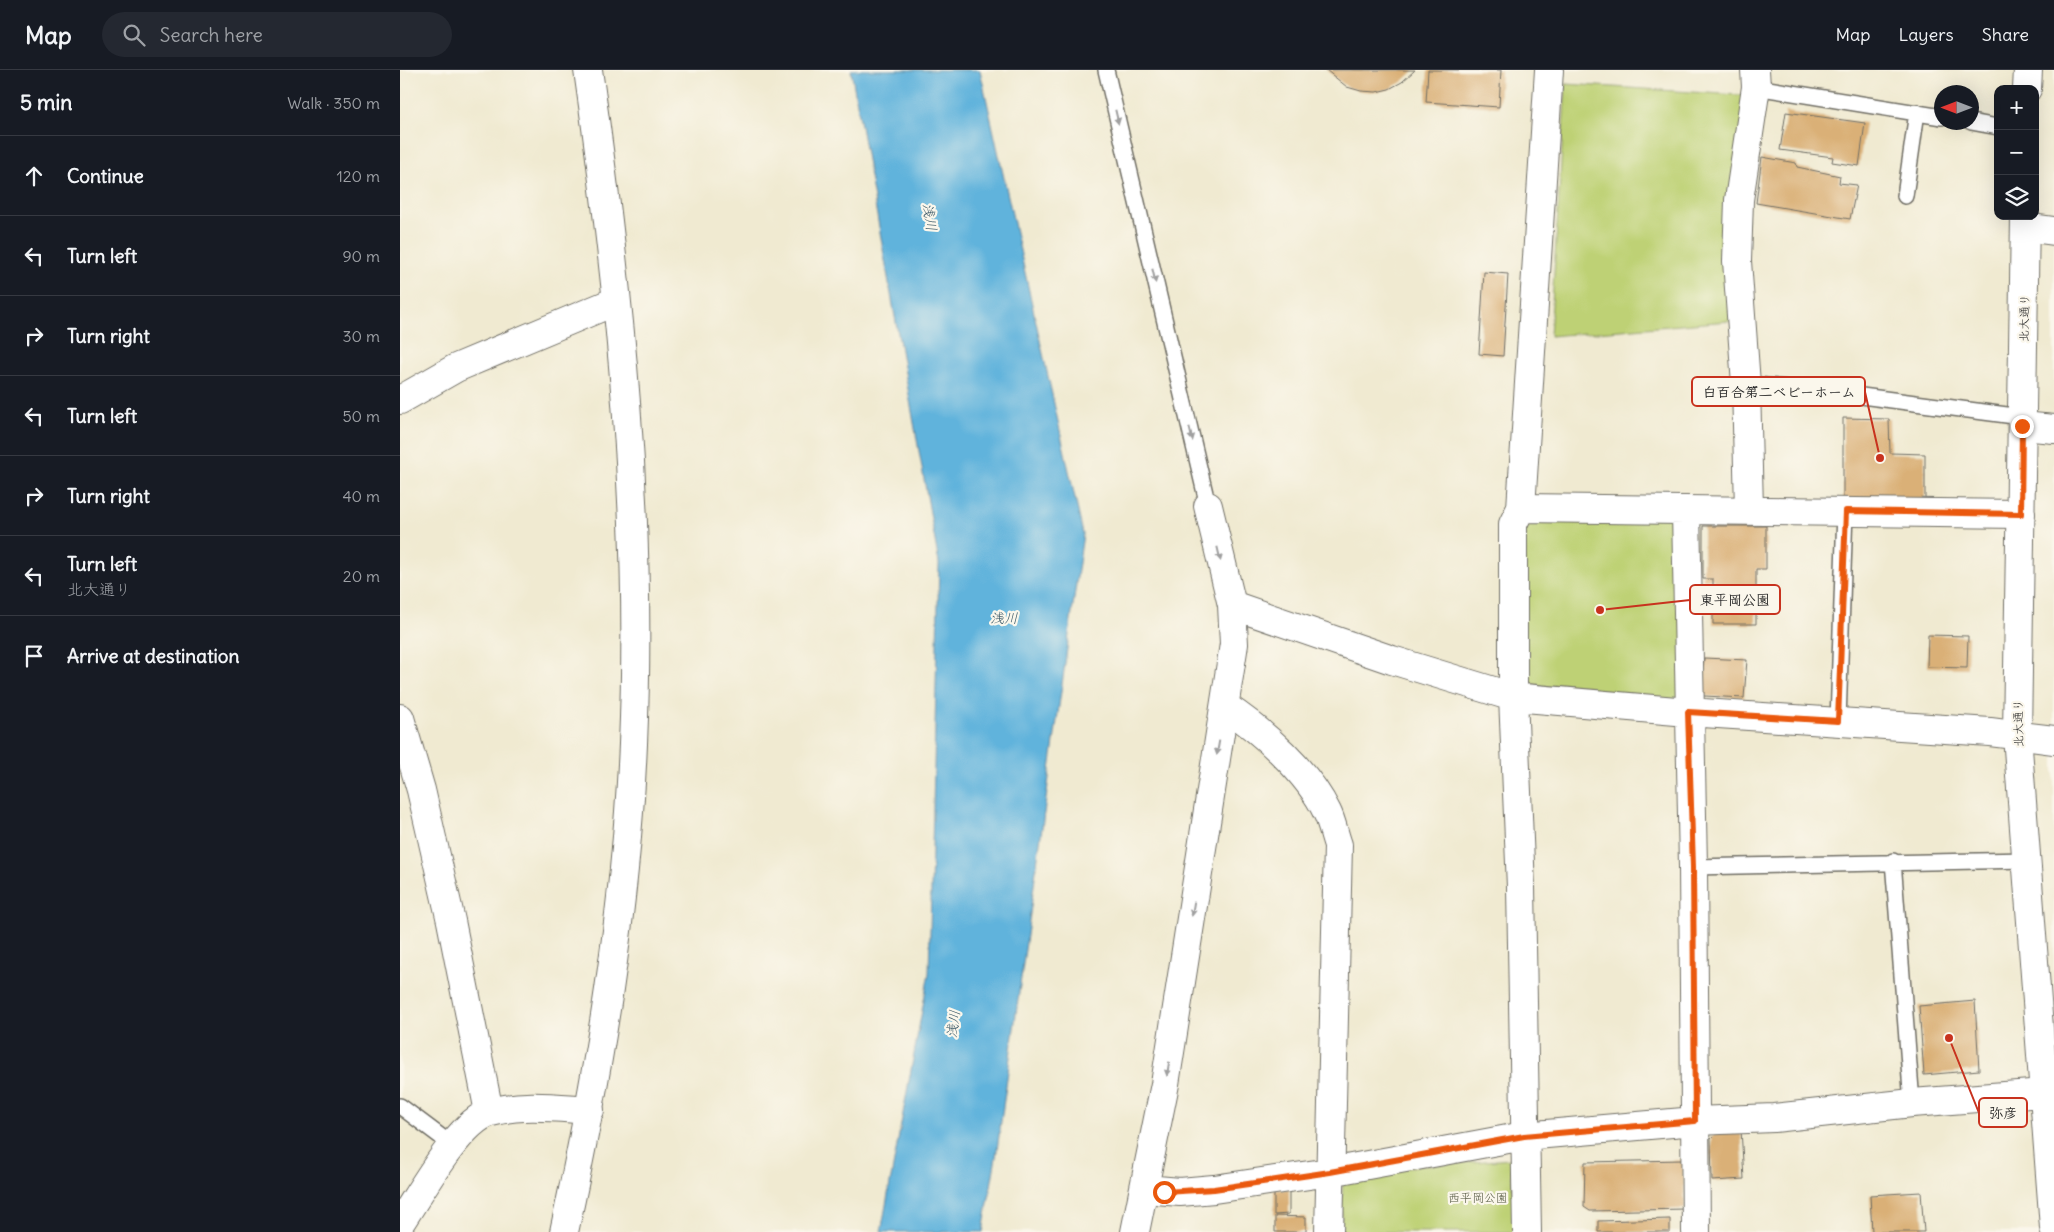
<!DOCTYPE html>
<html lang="en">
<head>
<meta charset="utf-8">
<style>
	:root { --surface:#171b24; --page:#242831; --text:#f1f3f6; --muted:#9ea1a6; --line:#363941 }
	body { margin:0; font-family:Delius,"Klee One",sans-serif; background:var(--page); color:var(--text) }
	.controls { position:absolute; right:15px; top:15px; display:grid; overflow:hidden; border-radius:10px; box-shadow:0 5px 20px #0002 }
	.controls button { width:45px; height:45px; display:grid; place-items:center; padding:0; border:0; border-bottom:1px solid var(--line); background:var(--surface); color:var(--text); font:25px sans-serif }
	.compass { position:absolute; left:1534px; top:15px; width:45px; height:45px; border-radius:50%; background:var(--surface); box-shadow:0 5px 20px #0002; rotate:270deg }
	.stop { position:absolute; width:15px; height:15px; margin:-11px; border:4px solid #ea580c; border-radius:50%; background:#fff }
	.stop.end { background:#ea580c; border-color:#fff; box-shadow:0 1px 5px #0008 }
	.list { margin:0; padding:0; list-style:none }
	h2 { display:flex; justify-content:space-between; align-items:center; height:65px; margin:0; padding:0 20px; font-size:21px }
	h2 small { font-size:16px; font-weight:400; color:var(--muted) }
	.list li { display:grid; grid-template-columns:32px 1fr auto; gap:15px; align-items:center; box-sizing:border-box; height:80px; padding:0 20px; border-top:1px solid var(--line) }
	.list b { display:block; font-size:19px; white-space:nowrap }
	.list p { margin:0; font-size:16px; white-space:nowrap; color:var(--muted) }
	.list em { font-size:16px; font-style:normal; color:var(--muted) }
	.icon { flex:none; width:28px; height:28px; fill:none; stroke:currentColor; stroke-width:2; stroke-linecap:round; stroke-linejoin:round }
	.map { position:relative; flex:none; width:1654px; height:1162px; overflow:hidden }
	header { display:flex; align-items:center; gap:30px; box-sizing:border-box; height:70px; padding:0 25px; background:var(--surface); border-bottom:1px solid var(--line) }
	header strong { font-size:24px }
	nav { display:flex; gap:28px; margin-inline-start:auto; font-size:18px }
	.search { width:350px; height:45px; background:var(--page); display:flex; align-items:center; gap:12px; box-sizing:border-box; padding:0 18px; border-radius:28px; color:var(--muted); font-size:19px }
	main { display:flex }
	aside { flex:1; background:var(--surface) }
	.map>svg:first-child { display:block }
	.green { fill:#bed174; stroke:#747e50 }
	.water { fill:#60b3dc; stroke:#466f84 }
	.building { fill:#dab077 }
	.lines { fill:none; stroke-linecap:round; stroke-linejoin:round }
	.service-casing { stroke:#706e65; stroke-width:18 }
	.minor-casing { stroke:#706e65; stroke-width:30 }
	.tertiary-casing { stroke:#706e65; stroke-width:30 }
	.service { stroke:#fff; stroke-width:15 }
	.minor { stroke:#fff; stroke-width:28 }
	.tertiary { stroke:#fff; stroke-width:28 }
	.oneway { fill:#a0a0a0 }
	.route { stroke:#ea580c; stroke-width:6 }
	.labels { text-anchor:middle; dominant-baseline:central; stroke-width:4.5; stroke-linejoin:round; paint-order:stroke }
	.street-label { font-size:12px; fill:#2b2b2b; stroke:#fbf7ec }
	.park-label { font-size:12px; fill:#50543d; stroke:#fbf7ec }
	.water-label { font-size:14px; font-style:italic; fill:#3e5b69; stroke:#fbf7ec }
	.leader { fill:none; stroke:#c8321e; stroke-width:2 }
	.callout-dot { fill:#c8321e; stroke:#fbf7ec; stroke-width:2 }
	.callout { fill:#fbf7ec; stroke:#c8321e; stroke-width:2 }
	.callout-label { font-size:14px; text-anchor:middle; font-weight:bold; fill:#2b2b2b }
</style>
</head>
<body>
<header>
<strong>Map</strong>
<div class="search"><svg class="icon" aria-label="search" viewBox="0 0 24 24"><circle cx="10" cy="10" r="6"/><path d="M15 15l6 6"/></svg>Search here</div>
<nav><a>Map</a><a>Layers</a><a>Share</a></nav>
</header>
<main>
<aside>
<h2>5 min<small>Walk · 350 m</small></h2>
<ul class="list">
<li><svg class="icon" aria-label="ahead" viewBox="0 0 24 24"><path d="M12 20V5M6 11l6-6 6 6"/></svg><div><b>Continue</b></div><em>120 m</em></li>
<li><svg class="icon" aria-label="left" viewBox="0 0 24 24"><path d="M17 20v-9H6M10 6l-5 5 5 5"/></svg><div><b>Turn left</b></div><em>90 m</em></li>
<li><svg class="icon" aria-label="right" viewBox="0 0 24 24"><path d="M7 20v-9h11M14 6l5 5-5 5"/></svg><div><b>Turn right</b></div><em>30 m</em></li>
<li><svg class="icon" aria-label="left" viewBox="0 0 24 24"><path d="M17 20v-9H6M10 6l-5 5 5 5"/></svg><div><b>Turn left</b></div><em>50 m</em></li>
<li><svg class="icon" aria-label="right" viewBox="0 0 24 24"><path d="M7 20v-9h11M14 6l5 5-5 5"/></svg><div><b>Turn right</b></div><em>40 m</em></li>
<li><svg class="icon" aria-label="left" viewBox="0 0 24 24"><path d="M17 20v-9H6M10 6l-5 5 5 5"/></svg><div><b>Turn left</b><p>北大通り</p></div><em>20 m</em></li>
<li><svg class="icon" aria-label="arrive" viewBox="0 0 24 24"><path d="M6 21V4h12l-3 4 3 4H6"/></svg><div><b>Arrive at destination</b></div></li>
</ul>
</aside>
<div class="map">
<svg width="1654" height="1162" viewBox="0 0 1654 1162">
	<rect width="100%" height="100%" fill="#fbf7ec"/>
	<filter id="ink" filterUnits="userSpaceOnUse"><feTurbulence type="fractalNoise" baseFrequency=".02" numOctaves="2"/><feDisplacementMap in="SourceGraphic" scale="10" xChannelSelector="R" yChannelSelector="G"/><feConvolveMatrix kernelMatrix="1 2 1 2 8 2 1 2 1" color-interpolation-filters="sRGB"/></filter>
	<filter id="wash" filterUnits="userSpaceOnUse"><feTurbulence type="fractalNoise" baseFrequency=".0096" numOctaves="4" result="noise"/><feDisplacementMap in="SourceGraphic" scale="20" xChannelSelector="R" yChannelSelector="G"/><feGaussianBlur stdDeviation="1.12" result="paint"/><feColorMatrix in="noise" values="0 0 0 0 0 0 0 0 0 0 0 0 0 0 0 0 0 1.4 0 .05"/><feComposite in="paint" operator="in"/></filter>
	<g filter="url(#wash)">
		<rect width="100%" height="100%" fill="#f0ead1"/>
		<!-- green -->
		<path class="green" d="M 1166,14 L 1354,26 L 1340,250 L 1150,266 Z
			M 1121,438 L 1286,441 L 1288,642 L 1113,627 Z
			M 1111,1089 L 1115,1162 L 941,1162 L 943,1107 L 970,1100 Z"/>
		<!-- water -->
		<path class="water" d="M 451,0 L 580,0 L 683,464 L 596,1087 L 583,1162 L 481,1162 L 529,903 L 539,493 Z"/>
		<g id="blocks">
			<!-- building -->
			<path class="building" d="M 926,0 L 1015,0 L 1002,12 L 989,19 L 976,22 L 961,21 L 947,17 Z
				M 1028,0 L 1101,0 L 1099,37 L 1026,32 Z
				M 1386,42 L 1465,53 L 1459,96 L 1432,92 L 1433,87 L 1380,80 Z
				M 1362,87 L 1396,93 L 1397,97 L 1440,106 L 1439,113 L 1457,115 L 1450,149 L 1356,133 Z
				M 1084,202 L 1108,204 L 1103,286 L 1079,284 Z
				M 1443,348 L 1489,349 L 1490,383 L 1525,384 L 1525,431 L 1443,430 Z
				M 1303,456 L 1366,456 L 1366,499 L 1356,499 L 1356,554 L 1313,554 L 1313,509 L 1303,509 Z
				M 1528,565 L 1568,566 L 1567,598 L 1527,597 Z
				M 1304,588 L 1347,590 L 1344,628 L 1304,626 L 1302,623 Z
				M 1575,931 L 1579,1000 L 1524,1005 L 1519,936 Z
				M 1320,1059 L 1341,1059 L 1344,1109 L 1312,1111 L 1311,1068 Z
				M 1283,1090 L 1285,1139 L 1190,1141 L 1184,1137 L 1185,1092 Z
				M 889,1119 L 889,1144 L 874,1145 L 874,1120 Z
				M 1521,1122 L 1524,1162 L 1472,1162 L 1470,1125 Z
				M 875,1146 L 906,1147 L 906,1162 L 875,1162 Z
				M 1270,1149 L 1270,1162 L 1198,1162 L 1198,1151 Z"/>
		</g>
	</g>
	<g filter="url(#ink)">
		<use href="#blocks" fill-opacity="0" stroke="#706e65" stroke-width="1"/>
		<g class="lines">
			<!-- service casing -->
			<g class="service-casing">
				<path id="service" d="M 706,0 L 808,436
					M 1356,17 L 1542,47
					M 1571,52 L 1598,57
					M 1505,126 L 1517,42
					M 1346,314 L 1431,322 L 1622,347
					M 1438,651 L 1445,441
					M 1493,791 L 1512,1033
					M 1293,797 L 1627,790
					M 0,1036 L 52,1075"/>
			</g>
			<!-- minor casing -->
			<g class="minor-casing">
				<path id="minor" d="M 1625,157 L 1654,161
					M 0,330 L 56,298 L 216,231
					M 1622,356 L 1654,359
					M 1349,440 L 1346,314 L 1337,191 L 1339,130 L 1356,17 L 1355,0
					M 1286,441 L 1293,797 L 1296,1162
					M 832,535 L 992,590 L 1113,627 L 1288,642 L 1590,662 L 1654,670
					M 826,637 C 862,661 908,702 927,742 C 932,752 934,764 938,775 L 929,1162
					M 0,648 L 21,720 L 51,851 L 89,1042
					M 745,1119 L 780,1122 L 814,1119 L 930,1102 L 1124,1066 L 1295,1051 L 1374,1048 L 1512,1033 L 1644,1023
					M 0,1153 C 19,1125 59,1051 91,1042 C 123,1033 158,1038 190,1040
					M 164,1162 C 199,1001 226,839 233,674 C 243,449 220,222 188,0
					M 735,1162 L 765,1014 L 834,574 L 832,535 L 808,436
					M 1127,1162 L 1121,817 L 1113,627 L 1113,454 L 1121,438 L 1621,444"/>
			</g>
			<!-- tertiary casing -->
			<g class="tertiary-casing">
				<path id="tertiary" d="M 1627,19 L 1628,0
					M 1625,146 L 1617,665 L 1654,1158
					M 1121,438 L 1149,0"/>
			</g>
			<!-- service -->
			<use href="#service" class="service"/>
			<!-- minor -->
			<use href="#minor" class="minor"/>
			<!-- tertiary -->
			<use href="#tertiary" class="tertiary"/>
		</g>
		<!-- one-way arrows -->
		<defs><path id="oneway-solid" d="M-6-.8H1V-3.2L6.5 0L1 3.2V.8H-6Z" transform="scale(1.25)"/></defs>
		<g class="oneway">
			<use href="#oneway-solid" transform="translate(717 47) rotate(77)"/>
			<use href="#oneway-solid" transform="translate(754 206) rotate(77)"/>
			<use href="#oneway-solid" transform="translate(791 364) rotate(77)"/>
			<use href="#oneway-solid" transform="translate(819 484) rotate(77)"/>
			<use href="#oneway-solid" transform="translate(818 678) rotate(100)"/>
			<use href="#oneway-solid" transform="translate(793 839) rotate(99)"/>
			<use href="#oneway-solid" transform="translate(768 999) rotate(99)"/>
		</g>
	</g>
	<g class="lines" filter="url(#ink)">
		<!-- route -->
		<path class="route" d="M 764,1122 L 814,1119 L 930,1102 L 1124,1066 L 1295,1051 L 1293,797 L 1288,642 L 1438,651 L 1446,441 L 1621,444 L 1622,356"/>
	</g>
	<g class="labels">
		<!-- street labels -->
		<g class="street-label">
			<text transform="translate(1624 248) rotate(-89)">北大通り</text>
			<text transform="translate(1618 653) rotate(-91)">北大通り</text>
		</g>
		<!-- park labels -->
		<g class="park-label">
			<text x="1078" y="1127">西平岡公園</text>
		</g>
		<!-- water labels -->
		<g class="water-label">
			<text transform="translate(530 147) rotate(81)">浅川</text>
			<text x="604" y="548">浅川</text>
			<text transform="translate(553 954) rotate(-83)">浅川</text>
		</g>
	</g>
	<!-- callouts -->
	<path class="leader" d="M1480 388L1465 322M1200 540L1290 530M1549 968L1579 1043"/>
	<g class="callout-dot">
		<circle cx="1480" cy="388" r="5"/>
		<circle cx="1200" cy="540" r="5"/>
		<circle cx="1549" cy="968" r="5"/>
	</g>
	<g class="callout">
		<rect x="1292" y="307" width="173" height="29" rx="5"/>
		<rect x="1290" y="515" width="90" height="29" rx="5"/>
		<rect x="1579" y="1028" width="48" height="29" rx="5"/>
	</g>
	<g class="callout-label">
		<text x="1379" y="327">白百合第二ベビーホーム</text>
		<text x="1335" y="535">東平岡公園</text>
		<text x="1603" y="1048">弥彦</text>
	</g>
</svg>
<div class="controls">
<button>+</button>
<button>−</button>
<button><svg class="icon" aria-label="layers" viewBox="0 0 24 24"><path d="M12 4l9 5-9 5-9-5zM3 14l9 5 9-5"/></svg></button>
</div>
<svg class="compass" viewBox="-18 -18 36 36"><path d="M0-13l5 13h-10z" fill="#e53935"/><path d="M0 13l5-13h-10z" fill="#9ea1a6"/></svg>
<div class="stop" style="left:764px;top:1122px"></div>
<div class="stop end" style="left:1622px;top:356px"></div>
</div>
</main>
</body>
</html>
